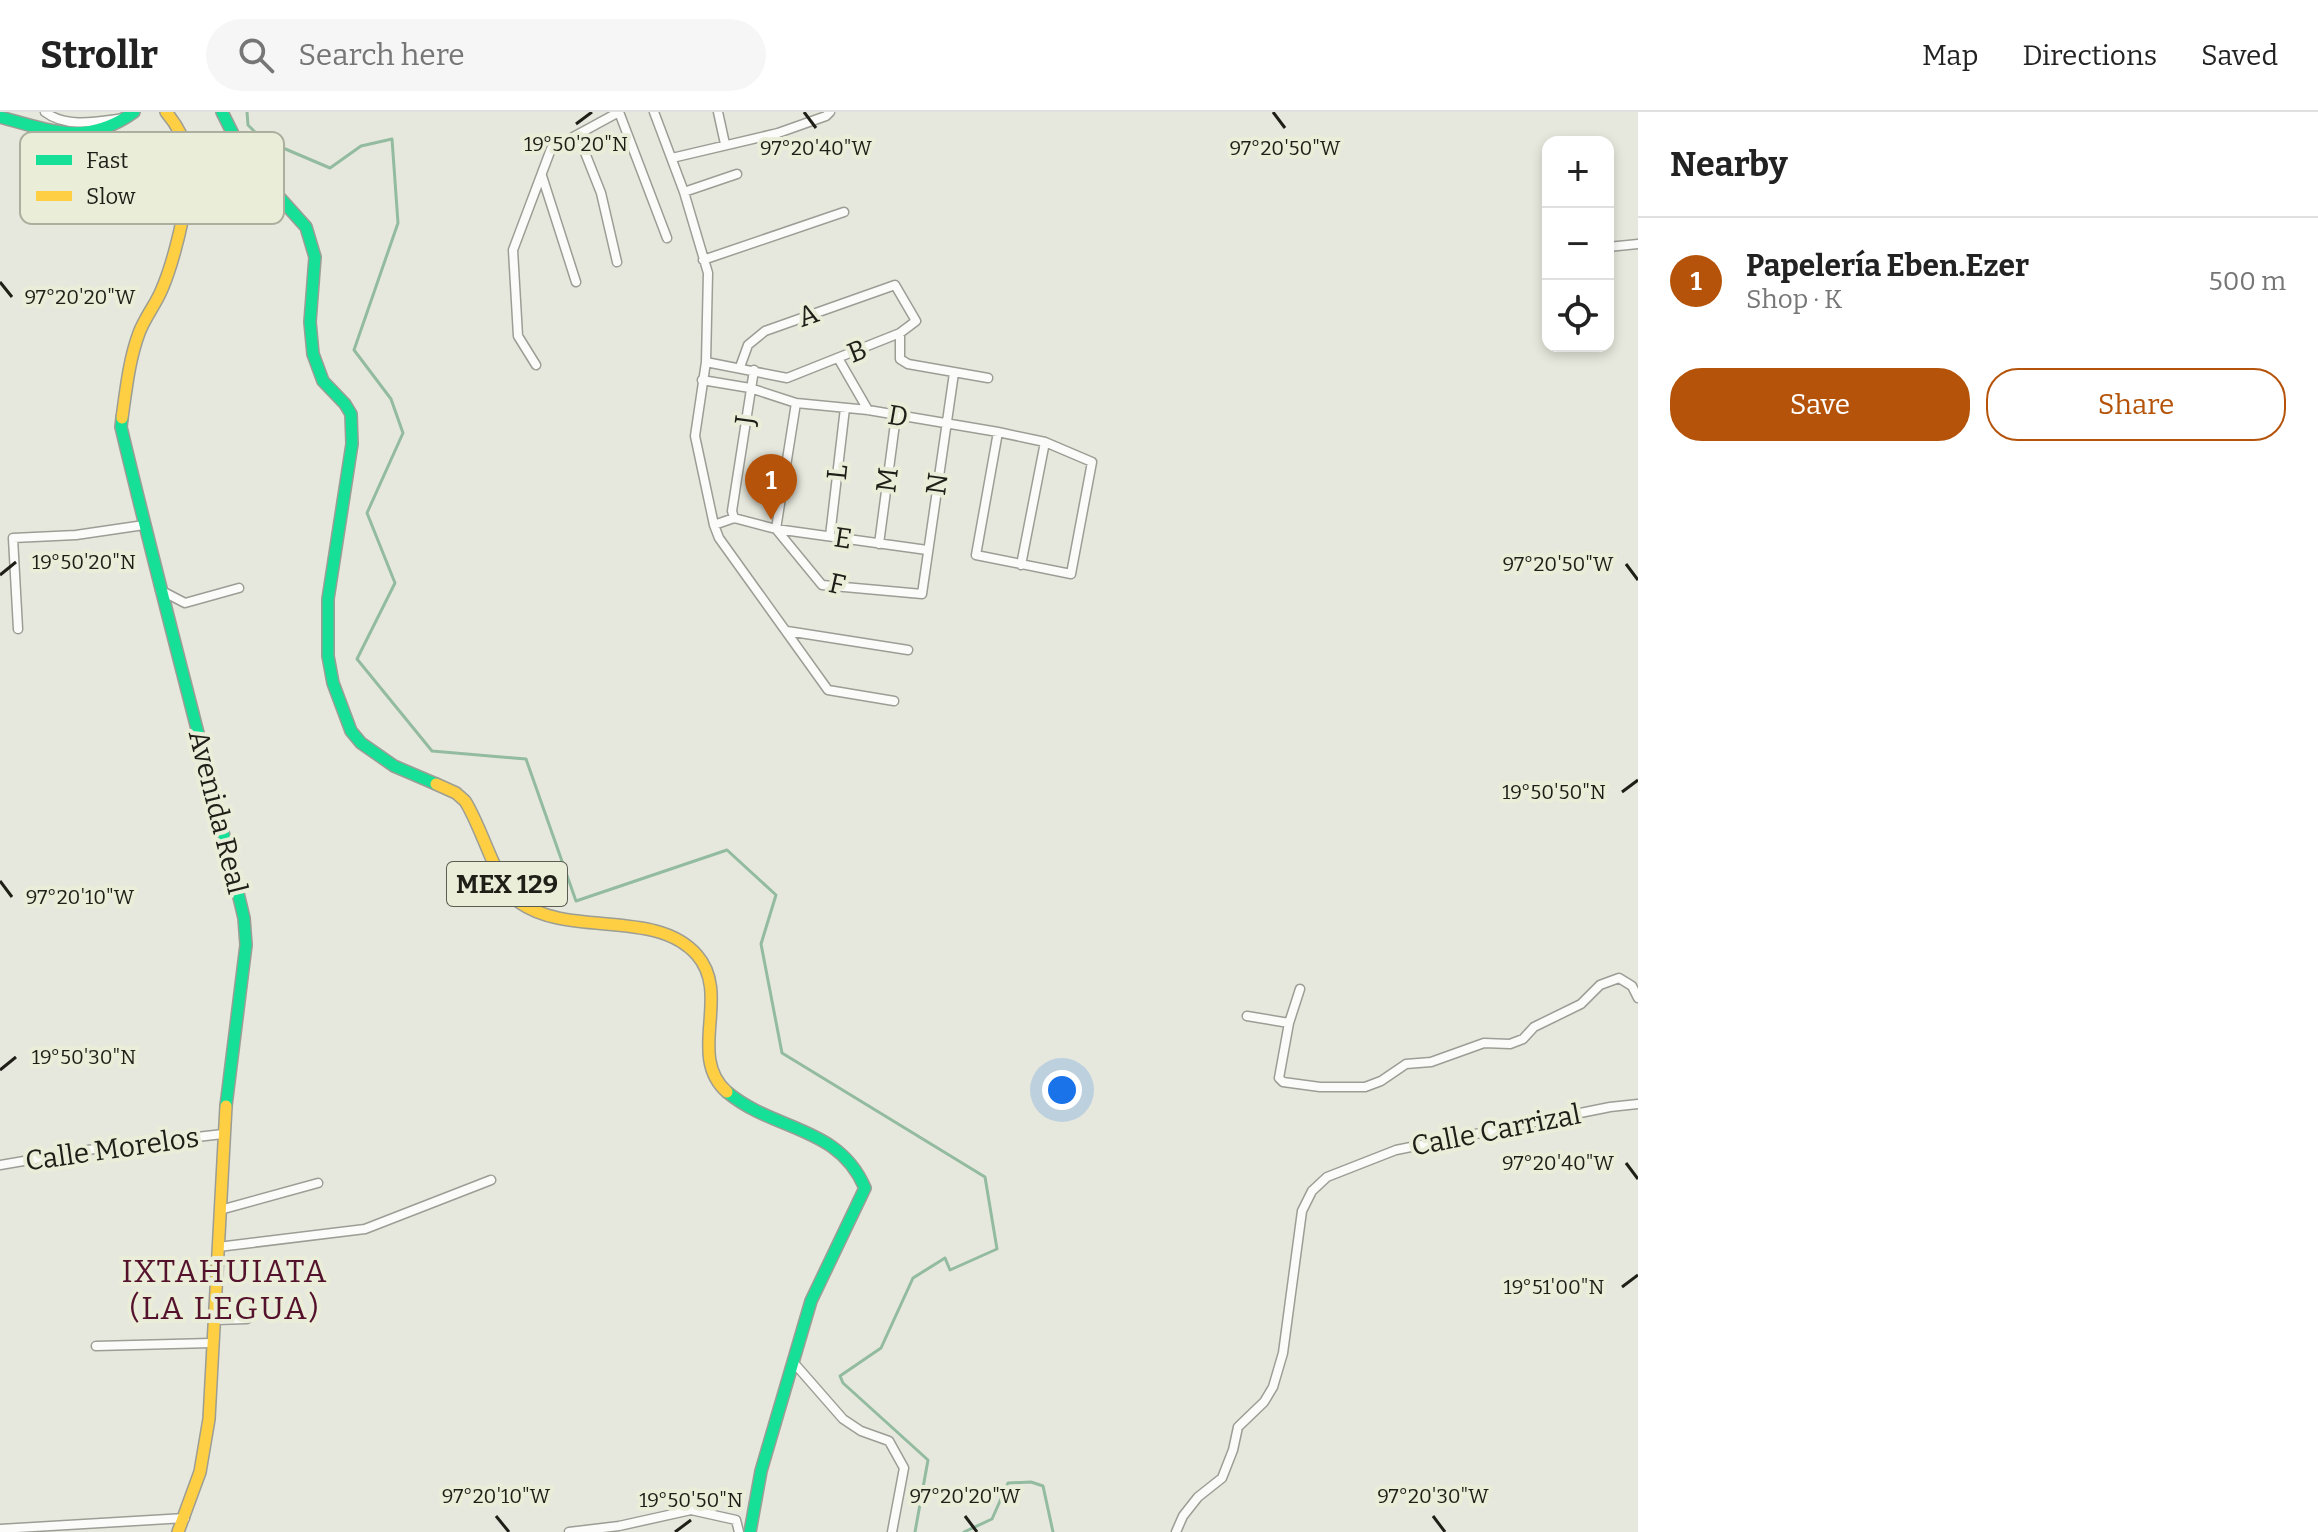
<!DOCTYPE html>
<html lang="en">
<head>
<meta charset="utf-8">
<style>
	:root { --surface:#fff; --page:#f6f6f6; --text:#222; --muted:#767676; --line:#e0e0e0; --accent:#b45309 }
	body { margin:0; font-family:Bitter,serif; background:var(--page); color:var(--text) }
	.controls { position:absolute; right:24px; top:24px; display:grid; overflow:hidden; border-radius:16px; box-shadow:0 4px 12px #0003 }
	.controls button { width:72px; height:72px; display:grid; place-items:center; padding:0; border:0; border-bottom:2px solid var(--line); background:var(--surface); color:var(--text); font:40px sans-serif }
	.you { position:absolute; left:1062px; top:978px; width:28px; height:28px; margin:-20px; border:6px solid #fff; border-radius:50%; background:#1a73e8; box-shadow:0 0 0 12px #1a73e833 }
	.badge { display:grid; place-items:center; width:52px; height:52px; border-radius:50%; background:var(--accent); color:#fff; font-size:26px; font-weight:700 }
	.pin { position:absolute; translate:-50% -66px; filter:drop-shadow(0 2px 4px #0008) }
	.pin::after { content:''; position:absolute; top:42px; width:28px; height:24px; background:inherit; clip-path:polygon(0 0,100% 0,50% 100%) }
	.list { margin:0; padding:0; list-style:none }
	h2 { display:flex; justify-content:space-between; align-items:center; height:104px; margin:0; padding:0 32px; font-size:34px }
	h2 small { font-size:26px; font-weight:400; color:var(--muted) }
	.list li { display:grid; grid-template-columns:52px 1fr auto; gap:24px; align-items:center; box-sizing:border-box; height:128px; padding:0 32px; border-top:2px solid var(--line) }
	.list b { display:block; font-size:30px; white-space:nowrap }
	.list p { margin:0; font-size:26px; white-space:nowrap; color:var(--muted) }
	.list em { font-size:26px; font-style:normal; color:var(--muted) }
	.actions { display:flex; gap:16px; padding:24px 32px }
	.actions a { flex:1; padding:18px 0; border:2px solid var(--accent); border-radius:32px; text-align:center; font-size:28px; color:var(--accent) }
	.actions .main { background:var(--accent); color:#fff }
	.icon { flex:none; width:44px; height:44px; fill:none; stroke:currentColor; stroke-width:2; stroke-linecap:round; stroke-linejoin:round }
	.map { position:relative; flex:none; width:1638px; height:1420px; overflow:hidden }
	header { display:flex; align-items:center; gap:48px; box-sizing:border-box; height:112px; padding:0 40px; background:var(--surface); border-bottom:2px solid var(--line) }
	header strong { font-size:38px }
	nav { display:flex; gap:44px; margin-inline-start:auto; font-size:28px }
	.search { width:560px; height:72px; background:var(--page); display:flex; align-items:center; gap:20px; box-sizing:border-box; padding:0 28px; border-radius:44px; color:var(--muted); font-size:30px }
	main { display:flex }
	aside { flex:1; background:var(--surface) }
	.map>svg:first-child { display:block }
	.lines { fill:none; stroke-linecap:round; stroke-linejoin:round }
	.stream { stroke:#93bb9f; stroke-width:3 }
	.street-casing { stroke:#9c9d95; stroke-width:11 }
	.fast-casing { stroke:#9c9d95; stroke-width:14 }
	.slow-casing { stroke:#9c9d95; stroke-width:14 }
	.street { stroke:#fbfcfa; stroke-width:8 }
	.fast { stroke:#16e098; stroke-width:11 }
	.slow { stroke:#ffcf43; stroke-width:11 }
	.ticks { fill:none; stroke:#1f1f18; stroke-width:3 }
	.labels { text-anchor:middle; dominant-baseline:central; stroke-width:8; stroke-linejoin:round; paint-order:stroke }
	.shield { fill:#eaedd8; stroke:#5c5d52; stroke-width:2 }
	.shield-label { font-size:26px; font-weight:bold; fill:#1f1f18 }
	.street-label { font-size:28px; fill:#1f1f18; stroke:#eaedd8 }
	.quarter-label { font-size:32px; letter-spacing:2px; fill:#55122d; stroke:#eaedd8 }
	.key { fill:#eaedd8; stroke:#adaf9e; stroke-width:2 }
	.key-label { font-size:22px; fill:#1f1f18 }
	.ticks-label { font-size:20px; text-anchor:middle; fill:#1f1f18; stroke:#eaedd8; stroke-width:8; stroke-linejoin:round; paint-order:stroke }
</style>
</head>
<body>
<header>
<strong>Strollr</strong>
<div class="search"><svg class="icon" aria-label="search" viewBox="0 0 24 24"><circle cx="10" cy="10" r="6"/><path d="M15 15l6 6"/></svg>Search here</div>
<nav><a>Map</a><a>Directions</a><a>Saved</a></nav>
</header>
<main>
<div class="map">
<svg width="1638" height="1420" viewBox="0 0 1638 1420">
	<rect width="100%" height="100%" fill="#e6e8dd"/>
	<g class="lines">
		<!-- stream -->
		<path class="stream" d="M 247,0 L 248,13 L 262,27 L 330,56 L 361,34 L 392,27 L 398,111 L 354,238 L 391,287 L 403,321 L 367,401 L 395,471 L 357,547 L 432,639 L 526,647 L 576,789 L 727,738 L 776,783 L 761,832 L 782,941 L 985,1065 L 997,1137 L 950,1158 L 945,1146 L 913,1166 L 881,1236 L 840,1264 L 843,1271 L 928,1348 L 915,1420
			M 964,1420 L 992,1407 L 1008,1371 L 1031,1370 L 1043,1374 L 1053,1420"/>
		<!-- street casing -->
		<g class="street-casing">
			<path id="street" d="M 45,0 C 67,17 100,9 125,6
				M 619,0 L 667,126
				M 654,0 L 684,80 L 708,161 L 706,250 L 695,324 L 714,413 L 719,426 L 828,578 L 894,589
				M 718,0 L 725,32
				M 578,23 L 601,81 L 617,150
				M 672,46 L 778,21 L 826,4 L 830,0
				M 542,64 L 576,170
				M 684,80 L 737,62
				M 1608,135 L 1638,132
				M 703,148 L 844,100
				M 900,221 L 900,247 L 908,252 L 988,266
				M 838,246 L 868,298
				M 706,250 L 787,266 L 900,221 L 916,209 L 895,173 L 765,219 L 748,233 L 740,255
				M 536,253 L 518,224 L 513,138 L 551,37 L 619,0
				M 702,268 L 750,276 L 796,291 L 868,298 L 998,320 L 1045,330 L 1092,350 L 1071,462 L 976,443 L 998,320
				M 796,291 L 776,417 L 822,473 L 922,482 L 954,261
				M 734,406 L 732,399 L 754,258
				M 714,413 L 734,406 L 776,417 L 927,438
				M 830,424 L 845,296
				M 879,432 L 896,304
				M 1021,453 L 1045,330
				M 160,478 L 185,491 L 239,476
				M 18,517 L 13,426 L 76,423 L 144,413
				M 787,519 L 908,538
				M 1300,877 L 1289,911 L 1279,966 L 1283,970 L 1320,975 L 1365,975 L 1381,969 L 1406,952 L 1431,950 L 1484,931 L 1510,932 L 1523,927 L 1534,915 L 1581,892 L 1600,873 L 1619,866 L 1632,874 L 1638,886
				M 1247,904 L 1289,911
				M 0,1053 L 100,1036 L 223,1022
				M 220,1098 L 318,1071
				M 218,1135 L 365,1117 L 491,1068
				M 214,1208 L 247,1207
				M 96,1234 L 211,1231
				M 794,1251 L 843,1307 L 861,1319 L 889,1329 L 904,1356 L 892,1420
				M 0,1417 L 185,1406
				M 569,1420 L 619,1414 L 691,1398 L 736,1408 L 739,1420
				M 1176,1420 L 1183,1404 L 1198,1385 L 1222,1366 L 1233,1338 L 1238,1315 L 1264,1290 L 1273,1275 L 1283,1241 L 1302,1099 L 1312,1079 L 1327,1065 L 1396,1038 L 1610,995 L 1638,992"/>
		</g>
		<!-- fast casing -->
		<g class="fast-casing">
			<path id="fast" d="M 222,0 L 246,48 L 306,115 L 315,145 L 310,210 L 313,242 L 323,269 L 345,292 L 351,302 L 352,332 L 328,487 L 328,544 L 333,571 L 351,619 L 361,631 L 394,654 L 436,672
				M 0,5 C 51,19 87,34 134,0
				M 122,306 L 121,315 C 160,479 205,642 244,806 L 246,833 L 226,994
				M 727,980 C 775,1020 838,1013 865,1076 L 811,1189 L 761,1359 L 750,1420"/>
		</g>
		<!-- slow casing -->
		<g class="slow-casing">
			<path id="slow" d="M 122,306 C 126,278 129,248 139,221 C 145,205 156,192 162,177 C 174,149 194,72 188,44 C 185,27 177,13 166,0
				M 436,672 L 456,681 L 465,689 C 482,715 497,774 519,790 C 569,826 656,796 697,843 C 732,883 686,944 727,980
				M 178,1420 L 200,1360 L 209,1307 L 226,994"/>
		</g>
		<!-- street -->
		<use href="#street" class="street"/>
		<!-- fast -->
		<use href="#fast" class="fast"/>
		<!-- slow -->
		<use href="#slow" class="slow"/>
	</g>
	<!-- ticks -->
	<path class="ticks" d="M 804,0 L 816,16M 1273,0 L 1285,16M 576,12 L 592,0M 0,170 L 12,185M 1626,452 L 1638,468M 0,463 L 16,450M 1622,680 L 1638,668M 0,769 L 12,785M 0,958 L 16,945M 1626,1051 L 1638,1067M 1622,1175 L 1638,1163M 496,1404 L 509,1420M 965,1404 L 977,1420M 1433,1404 L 1445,1420M 675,1420 L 691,1408"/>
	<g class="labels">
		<!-- shield labels -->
		<rect class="shield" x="447" y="750" width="120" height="44" rx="6"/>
		<g class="shield-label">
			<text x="507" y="772">MEX 129</text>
		</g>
		<!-- street labels -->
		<g class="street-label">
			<text transform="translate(808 203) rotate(-19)">A</text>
			<text transform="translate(857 239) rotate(-22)">B</text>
			<text transform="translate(898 304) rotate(10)">D</text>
			<text transform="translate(745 308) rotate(-82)">J</text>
			<text transform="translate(837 360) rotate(-84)">L</text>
			<text transform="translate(887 368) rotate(-83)">M</text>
			<text transform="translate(937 372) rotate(-82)">N</text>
			<text transform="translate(843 426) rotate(9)">E</text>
			<text transform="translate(837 472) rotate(13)">F</text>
			<text transform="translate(218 700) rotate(76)">Avenida Real</text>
			<text transform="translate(1496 1018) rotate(-11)">Calle Carrizal</text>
			<text transform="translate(112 1037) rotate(-8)">Calle Morelos</text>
		</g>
		<!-- quarter labels -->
		<g class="quarter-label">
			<text x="225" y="1159">IXTAHUIATA<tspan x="225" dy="37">(LA LEGUA)</tspan></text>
		</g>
	</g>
	<!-- legend -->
	<rect x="20" y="20" width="264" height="92" rx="12" class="key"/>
	<rect x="36" y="43" width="36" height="10" fill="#16e098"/>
	<rect x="36" y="79" width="36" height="10" fill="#ffcf43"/>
	<g class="key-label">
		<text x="86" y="56">Fast</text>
		<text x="86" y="92">Slow</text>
	</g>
	<g class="ticks-label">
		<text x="576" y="39">19°50'20"N</text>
		<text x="816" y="43">97°20'40"W</text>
		<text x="1285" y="43">97°20'50"W</text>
		<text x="80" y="192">97°20'20"W</text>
		<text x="84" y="457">19°50'20"N</text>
		<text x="1558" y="459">97°20'50"W</text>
		<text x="1554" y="687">19°50'50"N</text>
		<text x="80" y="792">97°20'10"W</text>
		<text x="84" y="952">19°50'30"N</text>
		<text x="1558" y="1058">97°20'40"W</text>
		<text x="1554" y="1182">19°51'00"N</text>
		<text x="496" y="1391">97°20'10"W</text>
		<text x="965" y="1391">97°20'20"W</text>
		<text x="1433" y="1391">97°20'30"W</text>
		<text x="691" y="1395">19°50'50"N</text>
	</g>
</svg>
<div class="controls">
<button>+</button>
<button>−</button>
<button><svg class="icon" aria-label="locate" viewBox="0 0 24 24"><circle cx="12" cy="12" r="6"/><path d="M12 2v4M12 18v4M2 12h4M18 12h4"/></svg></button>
</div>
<div class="you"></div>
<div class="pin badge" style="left:771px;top:408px">1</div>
</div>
<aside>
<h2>Nearby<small></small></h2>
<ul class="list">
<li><span class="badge">1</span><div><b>Papelería Eben.Ezer</b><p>Shop · K</p></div><em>500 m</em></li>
</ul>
<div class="actions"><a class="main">Save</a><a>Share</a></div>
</aside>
</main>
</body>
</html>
